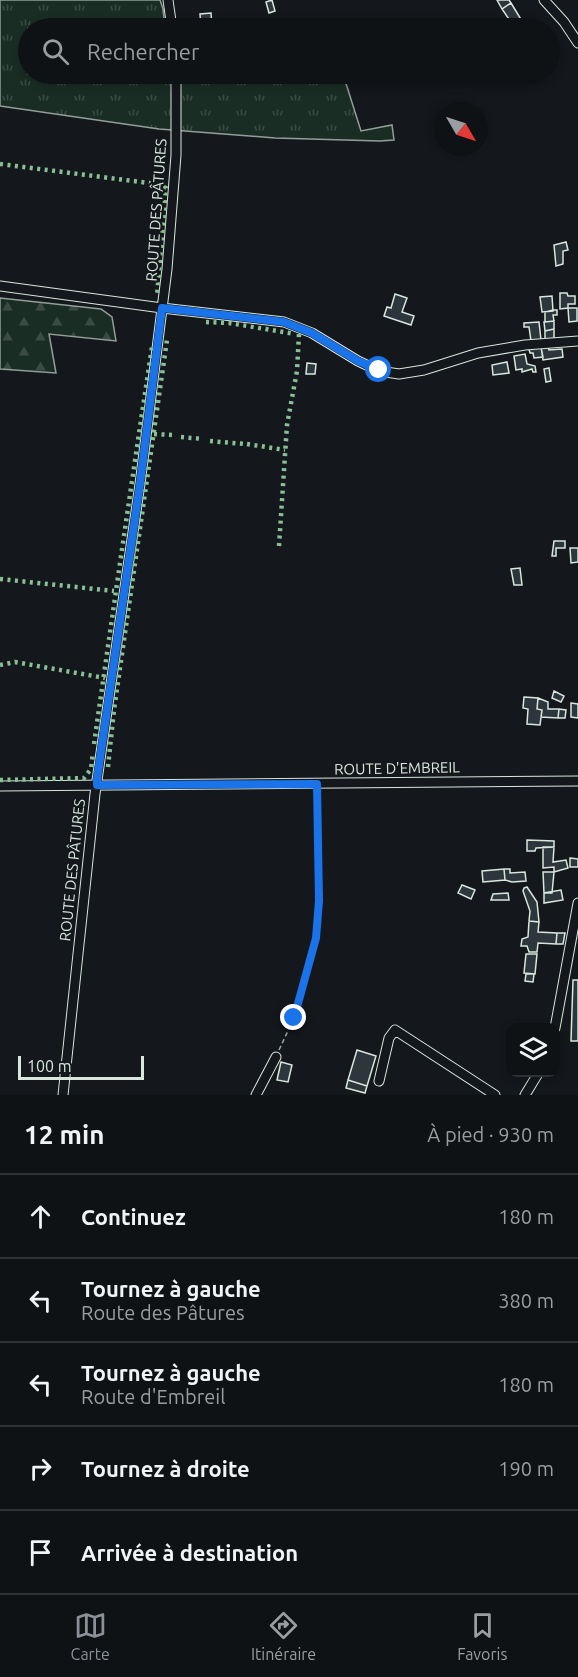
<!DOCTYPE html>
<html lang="fr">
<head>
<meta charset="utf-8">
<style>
	:root { --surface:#0f1215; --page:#181b1e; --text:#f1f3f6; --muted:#9b9ea0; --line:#2f3234; --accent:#8c9099 }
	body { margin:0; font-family:Ubuntu,sans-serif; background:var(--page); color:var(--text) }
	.controls { position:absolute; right:18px; bottom:18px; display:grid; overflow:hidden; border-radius:12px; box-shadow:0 3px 9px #0003 }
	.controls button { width:54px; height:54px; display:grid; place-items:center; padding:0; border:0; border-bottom:2px solid var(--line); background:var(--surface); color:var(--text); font:30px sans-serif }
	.compass { position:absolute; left:434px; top:102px; width:54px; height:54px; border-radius:50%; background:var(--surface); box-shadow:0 3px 9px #0003; rotate:129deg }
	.scale { position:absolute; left:18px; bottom:15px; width:126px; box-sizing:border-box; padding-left:6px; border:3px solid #d8e6dc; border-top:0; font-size:16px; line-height:21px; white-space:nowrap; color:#d8e6dc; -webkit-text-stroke:4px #14181c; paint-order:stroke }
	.stop { position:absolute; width:18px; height:18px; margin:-14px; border:4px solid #1a73e8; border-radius:50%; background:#fff }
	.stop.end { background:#1a73e8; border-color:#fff; box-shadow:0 2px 6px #0008 }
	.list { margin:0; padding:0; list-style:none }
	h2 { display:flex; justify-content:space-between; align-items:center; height:78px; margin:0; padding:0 24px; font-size:26px }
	h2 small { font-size:20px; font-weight:400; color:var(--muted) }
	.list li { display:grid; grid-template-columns:39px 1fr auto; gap:18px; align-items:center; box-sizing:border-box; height:84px; padding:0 24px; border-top:2px solid var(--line) }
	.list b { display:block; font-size:22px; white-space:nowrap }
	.list p { margin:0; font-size:20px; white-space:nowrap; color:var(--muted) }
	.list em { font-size:20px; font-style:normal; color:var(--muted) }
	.icon { flex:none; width:33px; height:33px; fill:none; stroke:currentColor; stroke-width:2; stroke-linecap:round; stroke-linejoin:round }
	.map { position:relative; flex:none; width:578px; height:1095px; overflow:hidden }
	.search { position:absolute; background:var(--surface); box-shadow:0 3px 9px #0003; left:18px; right:18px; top:18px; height:66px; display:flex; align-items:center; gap:15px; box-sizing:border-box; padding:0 21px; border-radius:33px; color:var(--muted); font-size:22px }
	.sheet { height:498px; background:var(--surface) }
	nav { display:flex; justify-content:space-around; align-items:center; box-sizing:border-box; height:84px; border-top:2px solid var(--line); background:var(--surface); font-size:16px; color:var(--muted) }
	nav a { display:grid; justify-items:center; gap:3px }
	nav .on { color:var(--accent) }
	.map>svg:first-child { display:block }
	.grass { fill:url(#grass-tufts); stroke:#939e99; stroke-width:1.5 }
	.forest { fill:url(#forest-firs); stroke:#939e99; stroke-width:1.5 }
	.building { fill:#2c363c; stroke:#d8e6dc; stroke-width:1.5 }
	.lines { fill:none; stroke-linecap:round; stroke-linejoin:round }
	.minor-casing { stroke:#d8e6dc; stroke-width:11 }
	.path { stroke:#9da8a2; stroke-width:1.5; stroke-dasharray:4.5 3; stroke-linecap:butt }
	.minor { stroke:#14181c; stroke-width:9 }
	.hedge { stroke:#8ac095; stroke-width:4.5; stroke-dasharray:3 4.5; stroke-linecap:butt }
	.route { stroke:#1a73e8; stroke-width:8 }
	.labels { text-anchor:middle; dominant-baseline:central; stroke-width:4.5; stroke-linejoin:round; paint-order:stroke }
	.street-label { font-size:15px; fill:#d8e6dc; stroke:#14181c }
</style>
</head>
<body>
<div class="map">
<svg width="578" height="1095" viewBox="0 0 578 1095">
	<defs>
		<pattern id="grass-tufts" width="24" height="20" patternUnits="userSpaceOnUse" patternTransform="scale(1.5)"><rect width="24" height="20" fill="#1a2d24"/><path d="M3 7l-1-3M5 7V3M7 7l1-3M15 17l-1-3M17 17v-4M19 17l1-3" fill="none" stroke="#3b4b43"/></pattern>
		<pattern id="forest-firs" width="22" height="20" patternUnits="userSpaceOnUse" patternTransform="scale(1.5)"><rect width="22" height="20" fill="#1a2d24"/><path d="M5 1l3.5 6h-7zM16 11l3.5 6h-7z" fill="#3b4b43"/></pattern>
	</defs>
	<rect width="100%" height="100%" fill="#14181c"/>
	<!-- grass -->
	<path class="grass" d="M 0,0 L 160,0 L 163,9 L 165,28 L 28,28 L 28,74 L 343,74 L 361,131 L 392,125 L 394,140 L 380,141 L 275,138 L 159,129 L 0,106 Z"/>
	<!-- forest -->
	<path class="forest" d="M 0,298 L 101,309 L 112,317 L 116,341 L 49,334 L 56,373 L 0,369 Z"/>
	<!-- building -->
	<path class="building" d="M 272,0 L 275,11 L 269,13 L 266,2 Z
		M 497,0 L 509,0 L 511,3 L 502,9 Z
		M 511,3 L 525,26 L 527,25 L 529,28 L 515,28 L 502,9 Z
		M 211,13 L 212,28 L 201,28 L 200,14 Z
		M 566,242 L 568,250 L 563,251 L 563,264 L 556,266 L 554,245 Z
		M 560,293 L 567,293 L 568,296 L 575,296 L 575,304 L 568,304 L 568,308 L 560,309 Z
		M 395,294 L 407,298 L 402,312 L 414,316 L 411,325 L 384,316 L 387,307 L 391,308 Z
		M 552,296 L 553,311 L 542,312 L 540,297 Z
		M 568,308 L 577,308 L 577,321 L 569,322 Z
		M 553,310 L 557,310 L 557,315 L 553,315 L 554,321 L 545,322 L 545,312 Z
		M 554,321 L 554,329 L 545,331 L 544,322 Z
		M 539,322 L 541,340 L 531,341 L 529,327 L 524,327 L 524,323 Z
		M 554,329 L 554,339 L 545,340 L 545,331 Z
		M 548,346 L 549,350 L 562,349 L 563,357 L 543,360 L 541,347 Z
		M 541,347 L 543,357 L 534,358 L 533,353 L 530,353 L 529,349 Z
		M 525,354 L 527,364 L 535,366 L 536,372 L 533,372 L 532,369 L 522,372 L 522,369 L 516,370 L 514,356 Z
		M 507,362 L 509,373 L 493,375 L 492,365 Z
		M 307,363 L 316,364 L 315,374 L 306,374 Z
		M 549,368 L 551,381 L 546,382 L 544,369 Z
		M 554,541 L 565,541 L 565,548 L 556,548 L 556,556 L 552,556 Z
		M 570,548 L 578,548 L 578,562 L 571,563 Z
		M 520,568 L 522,585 L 514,585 L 511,569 Z
		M 554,691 L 564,696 L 561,702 L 552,698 Z
		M 524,697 L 538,698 L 537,709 L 542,710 L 540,725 L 527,724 L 528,709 L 523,708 Z
		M 538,698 L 548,702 L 548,709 L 559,709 L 558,718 L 541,717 L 542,710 L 537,709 Z
		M 571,703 L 578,704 L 578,718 L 571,717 Z
		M 559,709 L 566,710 L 565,718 L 558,718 Z
		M 527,840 L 554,841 L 554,847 L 536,848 L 535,851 L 527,851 Z
		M 543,847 L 554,847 L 553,862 L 566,860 L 568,868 L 554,872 L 554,867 L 543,868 Z
		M 570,858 L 578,859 L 578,867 L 570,867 Z
		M 504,869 L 505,880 L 483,882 L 482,871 Z
		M 504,869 L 510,869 L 510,873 L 525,872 L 526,881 L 512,882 L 505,880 Z
		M 543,872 L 554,872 L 552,893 L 544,893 Z
		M 462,885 L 475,890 L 471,899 L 458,893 Z
		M 527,887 L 537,902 L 539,922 L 529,921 L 530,911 L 523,891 L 524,888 Z
		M 561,890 L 563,900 L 544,903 L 544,893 Z
		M 508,893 L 509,900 L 491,900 L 493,894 Z
		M 529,921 L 539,922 L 538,932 L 557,933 L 556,944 L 538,943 L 537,952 L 529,952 L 527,946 L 521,946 L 522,939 L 528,937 Z
		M 557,933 L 565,933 L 563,944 L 556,944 Z
		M 526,954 L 537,954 L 535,974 L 524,973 Z
		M 526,974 L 534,974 L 533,982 L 525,981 Z
		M 573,980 L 578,980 L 578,1041 L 571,1041 Z
		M 357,1050 L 376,1056 L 367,1086 L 348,1080 Z
		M 281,1062 L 292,1065 L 288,1082 L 277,1080 Z
		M 348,1080 L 367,1086 L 365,1093 L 346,1088 Z"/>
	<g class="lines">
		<!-- minor casing -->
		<g class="minor-casing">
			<path id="minor" d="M 168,0 L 172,28
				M 544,0 L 564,22 L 578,43
				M 0,286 L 162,308 L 284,322 L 312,333 L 358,361 L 379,371 L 399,374 L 424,370 L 478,353 L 525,345 L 578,341
				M 0,786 L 578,781
				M 555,1028 L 578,903
				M 379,1081 L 389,1038 L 395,1030 L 495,1095
				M 63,1095 L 95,794 L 140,484 L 167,269 L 176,155 L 176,74
				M 256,1095 L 276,1057
				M 525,1095 L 539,1072"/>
		</g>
		<!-- path -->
		<path class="path" d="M 279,1050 L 294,1018 L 317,938 L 319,901 L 317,792"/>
		<!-- minor -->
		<use href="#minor" class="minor"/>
		<!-- hedge -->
		<path class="hedge" d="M 0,164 L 149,183 L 166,188 L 157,296
			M 206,322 L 229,323 L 295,334
			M 154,434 L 172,435
			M 181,437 L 203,439
			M 210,441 L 245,444
			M 247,444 L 285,450
			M 279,546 L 287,425 L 297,371 L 299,334
			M 0,579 L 114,591
			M 0,665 L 15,662 L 105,678
			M 94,744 C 113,611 132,479 152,347
			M 108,767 L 114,710 L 167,340
			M 0,780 L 84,778 L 91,769 L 93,752"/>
	</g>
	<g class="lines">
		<!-- route -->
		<path class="route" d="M 294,1018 L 316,938 L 319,901 L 317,784 L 97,785 L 97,779 L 140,484 L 162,308 L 284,322 L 312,333 L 358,361 L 379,370"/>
	</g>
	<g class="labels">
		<!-- street labels -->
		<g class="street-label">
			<text transform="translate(156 210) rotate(-86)">ROUTE DES PÂTURES</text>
			<text transform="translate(397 768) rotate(-1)">ROUTE D'EMBREIL</text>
			<text transform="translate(72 870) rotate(-84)">ROUTE DES PÂTURES</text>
		</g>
	</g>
</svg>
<div class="controls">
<button><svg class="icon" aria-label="layers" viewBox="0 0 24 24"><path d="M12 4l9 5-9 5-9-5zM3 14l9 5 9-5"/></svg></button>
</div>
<svg class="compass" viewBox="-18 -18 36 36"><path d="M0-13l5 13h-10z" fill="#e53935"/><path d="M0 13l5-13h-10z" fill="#9b9ea0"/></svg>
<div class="scale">100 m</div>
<div class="stop" style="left:379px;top:370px"></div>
<div class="stop end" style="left:294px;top:1018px"></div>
<div class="search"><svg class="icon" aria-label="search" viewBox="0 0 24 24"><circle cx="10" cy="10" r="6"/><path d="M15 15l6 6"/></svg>Rechercher</div>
</div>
<section class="sheet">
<h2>12 min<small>À pied · 930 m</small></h2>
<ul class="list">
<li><svg class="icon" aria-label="ahead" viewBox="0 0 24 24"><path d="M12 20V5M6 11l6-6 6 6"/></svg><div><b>Continuez</b></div><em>180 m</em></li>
<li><svg class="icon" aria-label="left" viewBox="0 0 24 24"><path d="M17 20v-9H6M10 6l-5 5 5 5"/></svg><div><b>Tournez à gauche</b><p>Route des Pâtures</p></div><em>380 m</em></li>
<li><svg class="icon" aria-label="left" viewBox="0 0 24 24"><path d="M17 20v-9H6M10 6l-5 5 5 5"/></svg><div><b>Tournez à gauche</b><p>Route d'Embreil</p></div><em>180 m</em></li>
<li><svg class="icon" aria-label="right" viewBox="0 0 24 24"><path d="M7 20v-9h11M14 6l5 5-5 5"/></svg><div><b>Tournez à droite</b></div><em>190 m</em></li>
<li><svg class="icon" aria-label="arrive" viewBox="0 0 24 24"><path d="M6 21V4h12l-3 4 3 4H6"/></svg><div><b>Arrivée à destination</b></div></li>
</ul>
</section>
<nav>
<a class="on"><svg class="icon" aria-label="map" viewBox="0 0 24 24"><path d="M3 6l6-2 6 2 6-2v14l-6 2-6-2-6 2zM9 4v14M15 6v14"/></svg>Carte</a>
<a><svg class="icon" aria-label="directions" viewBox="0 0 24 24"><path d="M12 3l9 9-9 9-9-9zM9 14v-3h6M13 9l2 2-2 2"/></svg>Itinéraire</a>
<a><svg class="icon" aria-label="saved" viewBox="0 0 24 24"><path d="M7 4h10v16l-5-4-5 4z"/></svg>Favoris</a>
</nav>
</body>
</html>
